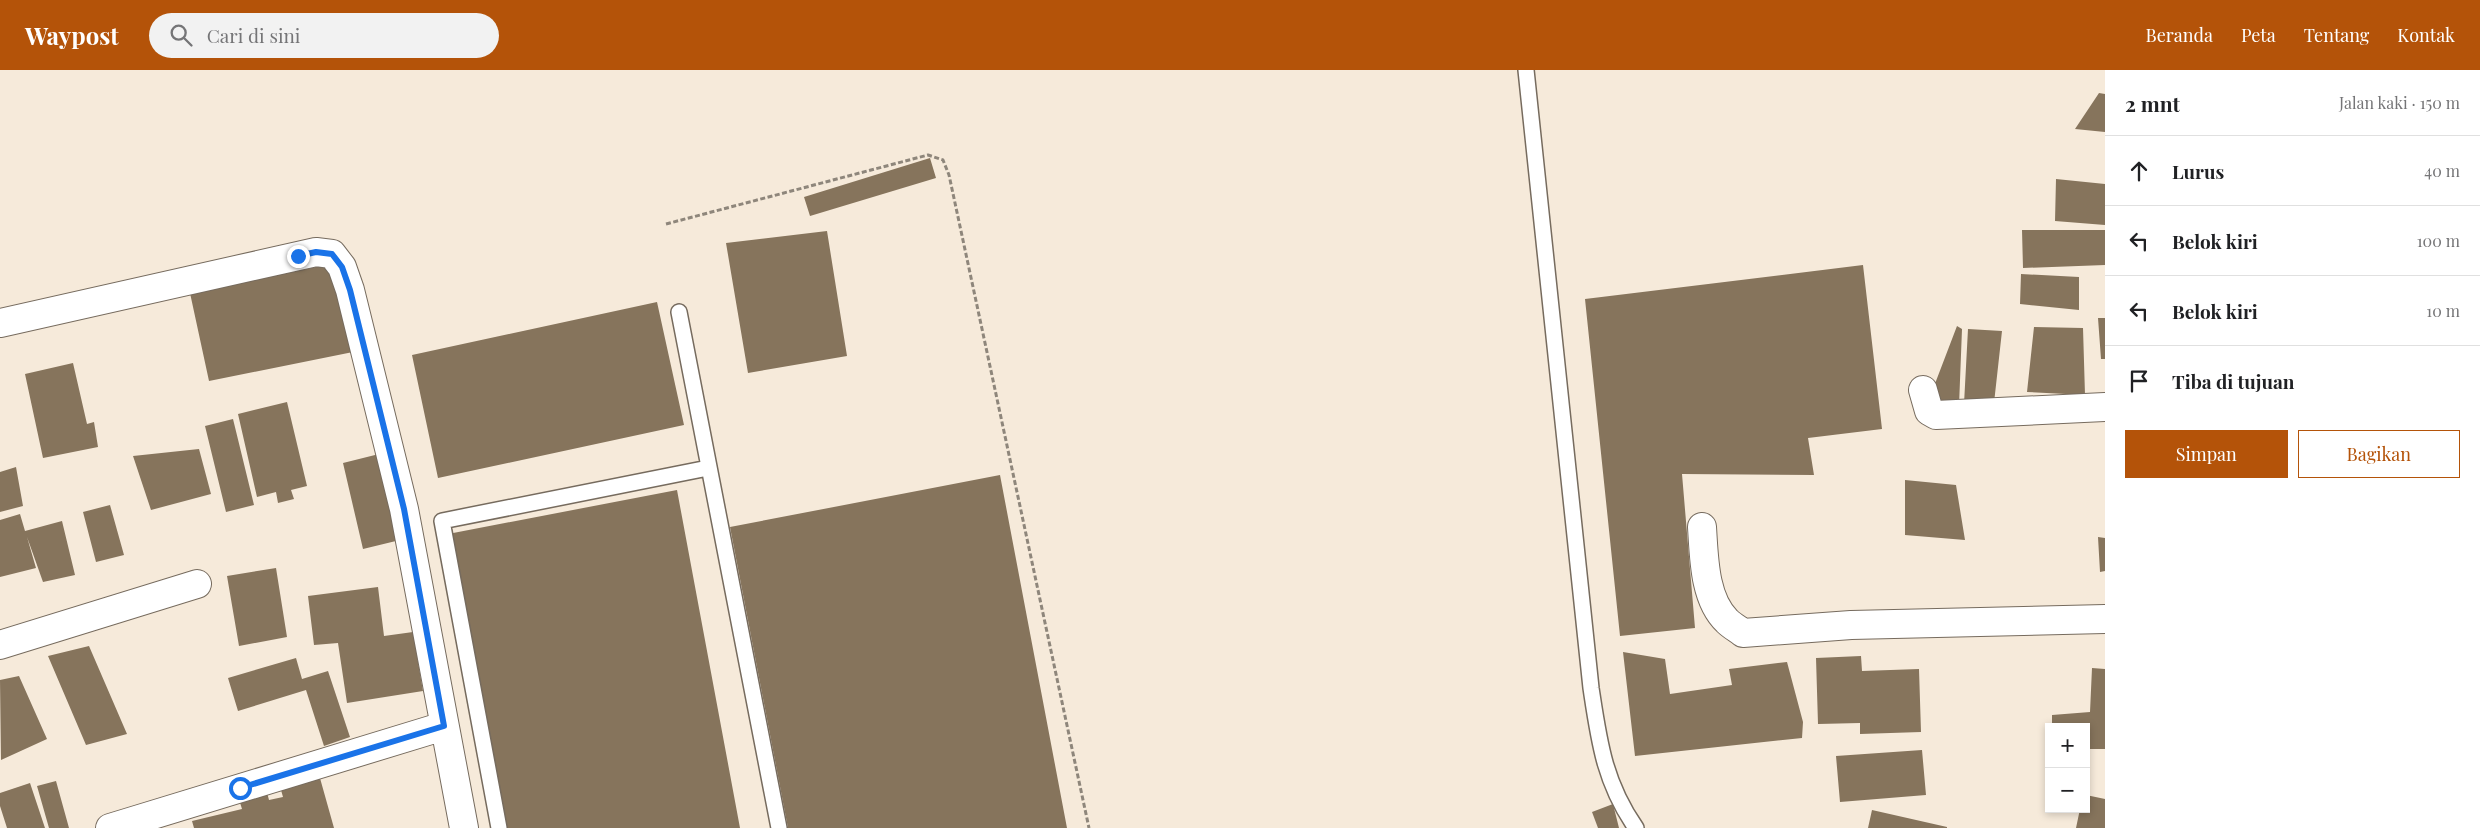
<!DOCTYPE html>
<html lang="id">
<head>
<meta charset="utf-8">
<style>
	:root { --surface:#fff; --page:#f2f2f2; --text:#202124; --muted:#757577; --line:#e0e0e0; --accent:#b45309 }
	body { margin:0; font-family:"Playfair Display",serif; background:var(--page); color:var(--text) }
	.controls { position:absolute; right:15px; bottom:15px; display:grid; overflow:hidden; border-radius:0px; box-shadow:0 2px 8px #0003 }
	.controls button { width:45px; height:45px; display:grid; place-items:center; padding:0; border:0; border-bottom:1px solid var(--line); background:var(--surface); color:var(--text); font:25px sans-serif }
	.stop { position:absolute; width:15px; height:15px; margin:-11px; border:4px solid #1a73e8; border-radius:50%; background:#fff }
	.stop.end { background:#1a73e8; border-color:#fff; box-shadow:0 1px 5px #0008 }
	.list { margin:0; padding:0; list-style:none }
	h2 { display:flex; justify-content:space-between; align-items:center; height:65px; margin:0; padding:0 20px; font-size:21px }
	h2 small { font-size:16px; font-weight:400; color:var(--muted) }
	.list li { display:grid; grid-template-columns:32px 1fr auto; gap:15px; align-items:center; box-sizing:border-box; height:70px; padding:0 20px; border-top:1px solid var(--line) }
	.list b { display:block; font-size:19px; white-space:nowrap }
	.list em { font-size:16px; font-style:normal; color:var(--muted) }
	.actions { display:flex; gap:10px; padding:15px 20px }
	.actions a { flex:1; padding:11px 0; border:1px solid var(--accent); border-radius:0px; text-align:center; font-size:18px; color:var(--accent) }
	.actions .main { background:var(--accent); color:#fff }
	.icon { flex:none; width:28px; height:28px; fill:none; stroke:currentColor; stroke-width:2; stroke-linecap:round; stroke-linejoin:round }
	.map { position:relative; flex:none; width:2105px; height:758px; overflow:hidden }
	header { display:flex; align-items:center; gap:30px; box-sizing:border-box; height:70px; padding:0 25px; background:var(--accent); color:#fff }
	header strong { font-size:24px }
	nav { display:flex; gap:28px; margin-inline-start:auto; font-size:18px }
	.search { width:350px; height:45px; background:var(--page); display:flex; align-items:center; gap:12px; box-sizing:border-box; padding:0 18px; border-radius:28px; color:var(--muted); font-size:19px }
	main { display:flex }
	aside { flex:1; background:var(--surface) }
	.map>svg:first-child { display:block }
	.building { fill:#86745c }
	.lines { fill:none; stroke-linecap:round; stroke-linejoin:round }
	.lane-casing { stroke:#766b5e; stroke-width:18 }
	.street-casing { stroke:#766b5e; stroke-width:30 }
	.path { stroke:#8e867b; stroke-width:3; stroke-dasharray:5 2.5; stroke-linecap:butt }
	.lane { stroke:#fff; stroke-width:15 }
	.street { stroke:#fff; stroke-width:28 }
	.route { stroke:#1a73e8; stroke-width:6 }
</style>
</head>
<body>
<header>
<strong>Waypost</strong>
<div class="search"><svg class="icon" aria-label="search" viewBox="0 0 24 24"><circle cx="10" cy="10" r="6"/><path d="M15 15l6 6"/></svg>Cari di sini</div>
<nav><a>Beranda</a><a>Peta</a><a>Tentang</a><a>Kontak</a></nav>
</header>
<main>
<div class="map">
<svg width="2105" height="758" viewBox="0 0 2105 758">
	<rect width="100%" height="100%" fill="#f6eada"/>
	<!-- building -->
	<path class="building" d="M 2099,23 L 2105,24 L 2105,62 L 2075,59 Z
		M 930,88 L 936,108 L 810,146 L 804,127 Z
		M 2056,109 L 2105,114 L 2105,155 L 2055,151 Z
		M 2022,160 L 2105,160 L 2105,195 L 2023,198 Z
		M 827,161 L 847,286 L 748,303 L 726,173 Z
		M 335,193 L 353,282 L 209,311 L 190,223 Z
		M 1863,195 L 1882,359 L 1808,368 L 1814,405 L 1682,404 L 1695,558 L 1620,566 L 1585,229 Z
		M 2021,204 L 2079,207 L 2079,240 L 2020,234 Z
		M 657,232 L 684,355 L 438,408 L 412,285 Z
		M 2098,248 L 2105,248 L 2105,289 L 2101,289 Z
		M 1957,256 L 1962,259 L 1959,336 L 1928,332 Z
		M 2034,257 L 2083,258 L 2085,325 L 2027,322 Z
		M 1968,259 L 2002,261 L 1994,333 L 1964,334 Z
		M 73,293 L 87,354 L 94,352 L 98,377 L 43,388 L 25,304 Z
		M 287,332 L 307,416 L 291,420 L 294,429 L 278,433 L 276,422 L 257,427 L 238,344 Z
		M 233,349 L 254,435 L 226,442 L 205,356 Z
		M 199,379 L 211,424 L 151,440 L 133,386 Z
		M 379,384 L 400,470 L 363,479 L 343,393 Z
		M 16,397 L 23,436 L 0,442 L 0,402 Z
		M 1000,405 L 1067,758 L 788,758 L 730,457 Z
		M 1905,410 L 1956,415 L 1965,470 L 1905,465 Z
		M 677,420 L 740,758 L 503,758 L 448,464 Z
		M 110,435 L 124,485 L 96,492 L 83,442 Z
		M 20,444 L 25,461 L 62,451 L 75,505 L 43,512 L 27,467 L 36,498 L 0,507 L 0,450 Z
		M 2098,467 L 2105,468 L 2105,501 L 2100,502 Z
		M 276,498 L 287,567 L 239,576 L 227,506 Z
		M 378,517 L 384,566 L 413,562 L 423,621 L 347,633 L 338,573 L 314,575 L 308,526 Z
		M 89,576 L 127,664 L 86,675 L 48,586 Z
		M 1623,582 L 1665,589 L 1670,624 L 1732,615 L 1729,599 L 1787,592 L 1803,652 L 1802,668 L 1635,686 Z
		M 1861,586 L 1862,601 L 1919,599 L 1921,662 L 1860,664 L 1860,653 L 1818,654 L 1816,588 Z
		M 296,588 L 302,609 L 328,601 L 350,667 L 324,676 L 306,620 L 238,641 L 228,608 Z
		M 2092,598 L 2105,599 L 2105,679 L 2086,679 L 2086,657 L 2052,657 L 2052,645 L 2090,642 Z
		M 19,606 L 47,669 L 1,690 L 0,610 Z
		M 1922,680 L 1926,725 L 1840,732 L 1836,686 Z
		M 318,701 L 334,758 L 194,758 L 192,751 L 242,739 L 237,723 L 265,715 L 269,730 L 283,727 L 279,713 Z
		M 56,711 L 69,758 L 49,758 L 37,716 Z
		M 30,713 L 45,758 L 7,758 L 0,736 L 0,723 Z
		M 2086,725 L 2105,729 L 2105,758 L 2076,758 L 2080,739 L 2086,739 Z
		M 1613,734 L 1619,758 L 1598,758 L 1592,742 Z
		M 1872,740 L 1947,757 L 1947,758 L 1868,758 Z"/>
	<g class="lines">
		<!-- lane casing -->
		<g class="lane-casing">
			<path id="lane" d="M 1526,0 L 1591,618 C 1599,671 1604,712 1636,758
				M 679,242 L 779,758
				M 499,758 L 442,451 L 708,398"/>
		</g>
		<!-- street casing -->
		<g class="street-casing">
			<path id="street" d="M 0,253 L 316,182 L 332,184 L 342,197 L 350,220 L 404,439 L 464,758
				M 1923,320 L 1929,341 L 1936,345 L 2105,337
				M 1702,457 C 1704,487 1704,529 1727,551 C 1732,556 1738,559 1743,563 L 1851,555 L 2105,549
				M 0,575 L 197,514
				M 110,758 L 444,656"/>
		</g>
		<!-- path -->
		<path class="path" d="M 666,154 L 928,85 L 943,90 L 949,105 L 1089,758"/>
		<!-- lane -->
		<use href="#lane" class="lane"/>
		<!-- street -->
		<use href="#street" class="street"/>
	</g>
	<g class="lines">
		<!-- route -->
		<path class="route" d="M 240,718 L 444,656 L 404,439 L 350,220 L 342,197 L 332,184 L 316,182 L 298,186"/>
	</g>
</svg>
<div class="controls">
<button>+</button>
<button>−</button>
</div>
<div class="stop" style="left:240px;top:718px"></div>
<div class="stop end" style="left:298px;top:186px"></div>
</div>
<aside>
<h2>2 mnt<small>Jalan kaki · 150 m</small></h2>
<ul class="list">
<li><svg class="icon" aria-label="ahead" viewBox="0 0 24 24"><path d="M12 20V5M6 11l6-6 6 6"/></svg><div><b>Lurus</b></div><em>40 m</em></li>
<li><svg class="icon" aria-label="left" viewBox="0 0 24 24"><path d="M17 20v-9H6M10 6l-5 5 5 5"/></svg><div><b>Belok kiri</b></div><em>100 m</em></li>
<li><svg class="icon" aria-label="left" viewBox="0 0 24 24"><path d="M17 20v-9H6M10 6l-5 5 5 5"/></svg><div><b>Belok kiri</b></div><em>10 m</em></li>
<li><svg class="icon" aria-label="arrive" viewBox="0 0 24 24"><path d="M6 21V4h12l-3 4 3 4H6"/></svg><div><b>Tiba di tujuan</b></div></li>
</ul>
<div class="actions"><a class="main">Simpan</a><a>Bagikan</a></div>
</aside>
</main>
</body>
</html>
